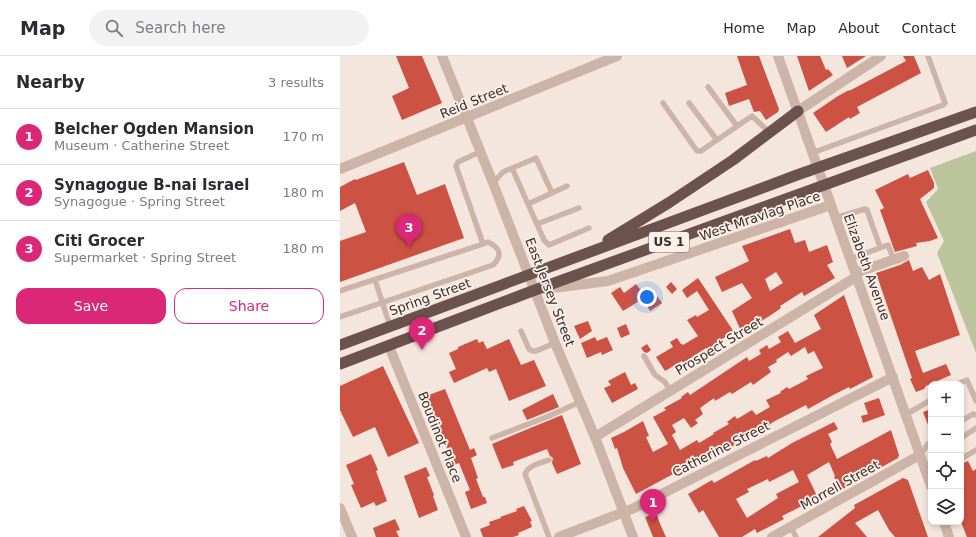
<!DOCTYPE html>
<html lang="en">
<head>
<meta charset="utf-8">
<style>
	:root { --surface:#fff; --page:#f2f2f3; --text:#2b2b33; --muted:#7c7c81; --line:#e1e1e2; --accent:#db2777 }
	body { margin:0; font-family:"DejaVu Sans",sans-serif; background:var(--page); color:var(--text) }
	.controls { position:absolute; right:12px; bottom:12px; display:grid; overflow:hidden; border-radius:8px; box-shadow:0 2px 6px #0003 }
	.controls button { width:36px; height:36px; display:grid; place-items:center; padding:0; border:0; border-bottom:1px solid var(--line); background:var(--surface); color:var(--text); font:20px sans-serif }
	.you { position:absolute; left:307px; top:241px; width:14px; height:14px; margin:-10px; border:3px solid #fff; border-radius:50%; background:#1a73e8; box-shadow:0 0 0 6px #1a73e833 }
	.badge { display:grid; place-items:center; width:26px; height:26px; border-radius:50%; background:var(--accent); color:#fff; font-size:13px; font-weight:700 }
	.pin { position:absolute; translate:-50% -33px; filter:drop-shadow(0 1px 2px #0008) }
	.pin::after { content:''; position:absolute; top:21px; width:14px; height:12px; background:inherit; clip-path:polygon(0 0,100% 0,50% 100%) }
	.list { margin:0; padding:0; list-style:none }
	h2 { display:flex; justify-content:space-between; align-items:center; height:52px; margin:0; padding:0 16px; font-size:17px }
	h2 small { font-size:13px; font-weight:400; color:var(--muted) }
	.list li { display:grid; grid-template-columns:26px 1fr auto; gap:12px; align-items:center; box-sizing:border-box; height:56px; padding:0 16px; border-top:1px solid var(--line) }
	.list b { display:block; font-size:15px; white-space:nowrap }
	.list p { margin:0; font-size:13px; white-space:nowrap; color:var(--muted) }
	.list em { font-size:13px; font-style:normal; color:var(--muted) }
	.actions { display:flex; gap:8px; padding:12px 16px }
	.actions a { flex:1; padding:9px 0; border:1px solid var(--accent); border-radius:12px; text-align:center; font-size:14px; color:var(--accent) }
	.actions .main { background:var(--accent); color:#fff }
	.icon { flex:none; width:22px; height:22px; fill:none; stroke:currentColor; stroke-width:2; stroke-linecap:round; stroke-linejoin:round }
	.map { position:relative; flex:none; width:636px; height:481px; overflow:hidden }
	header { display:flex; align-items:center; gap:24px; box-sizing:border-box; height:56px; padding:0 20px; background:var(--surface); border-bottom:1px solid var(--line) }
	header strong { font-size:19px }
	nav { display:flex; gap:22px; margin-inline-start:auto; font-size:14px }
	.search { width:280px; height:36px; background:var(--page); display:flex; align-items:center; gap:10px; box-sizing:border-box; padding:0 14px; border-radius:22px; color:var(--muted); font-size:15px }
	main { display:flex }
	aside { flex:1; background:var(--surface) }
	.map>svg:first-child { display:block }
	.green { fill:#bcc49c }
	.building { fill:#cc5243; fill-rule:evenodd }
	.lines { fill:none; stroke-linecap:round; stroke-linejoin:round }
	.service { stroke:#cdb4a8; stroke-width:5.5 }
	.minor { stroke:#cdb4a8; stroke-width:10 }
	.tertiary { stroke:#cdb4a8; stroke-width:10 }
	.trunk { stroke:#6b524c; stroke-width:11 }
	.labels { text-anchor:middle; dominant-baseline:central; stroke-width:3.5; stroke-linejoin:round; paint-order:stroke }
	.shield { fill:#fbf1ea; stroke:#736763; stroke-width:1 }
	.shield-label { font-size:12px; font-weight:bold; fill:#392c29 }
	.street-label { font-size:13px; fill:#392c29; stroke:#fbf1ea }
</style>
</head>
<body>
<header>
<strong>Map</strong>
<div class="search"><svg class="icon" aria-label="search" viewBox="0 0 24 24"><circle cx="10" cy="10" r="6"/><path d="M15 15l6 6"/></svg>Search here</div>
<nav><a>Home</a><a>Map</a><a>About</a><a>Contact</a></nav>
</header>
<main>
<aside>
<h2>Nearby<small>3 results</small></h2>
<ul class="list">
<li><span class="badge">1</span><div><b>Belcher Ogden Mansion</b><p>Museum · Catherine Street</p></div><em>170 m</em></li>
<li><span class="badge">2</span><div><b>Synagogue B-nai Israel</b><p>Synagogue · Spring Street</p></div><em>180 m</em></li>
<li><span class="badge">3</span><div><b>Citi Grocer</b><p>Supermarket · Spring Street</p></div><em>180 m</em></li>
</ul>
<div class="actions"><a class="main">Save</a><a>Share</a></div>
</aside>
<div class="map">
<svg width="636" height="481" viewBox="0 0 636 481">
	<rect width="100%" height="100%" fill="#f4e6dd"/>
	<!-- green -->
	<path class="green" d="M 636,95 L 636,297 L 597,197 L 604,185 L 586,146 L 598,133 L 590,112 Z"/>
	<!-- building -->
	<path class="building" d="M 56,0 L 82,0 L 102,47 L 62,64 L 52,40 L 69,32 Z
		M 397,0 L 419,0 L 439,53 L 438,56 L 426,64 L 420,55 L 414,56 L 409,43 L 389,50 L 385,37 L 407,29 Z
		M 457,0 L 480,0 L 486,14 L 488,13 L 493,19 L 469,35 Z
		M 502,0 L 526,0 L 507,12 Z
		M 563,0 L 574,0 L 581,17 L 517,51 L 520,57 L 510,63 L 509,61 L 486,76 L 473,57 L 498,40 L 509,34 L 509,35 L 566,5 Z
		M 64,106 L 77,139 L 105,128 L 124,182 L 0,226 L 0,185 L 26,176 L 15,147 L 0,155 L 0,131 L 15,123 L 16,124 Z
		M 588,114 L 594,127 L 594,132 L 580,143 L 598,182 L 590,185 L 576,187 L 577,190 L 555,196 L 540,154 L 544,152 L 535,134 L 568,118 L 570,122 Z
		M 450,173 L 455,187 L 465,184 L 469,196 L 487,189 L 493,206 L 487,209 L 495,222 L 464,240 L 462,236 L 440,250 L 441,252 L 431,259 L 402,277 L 392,255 L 412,242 L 402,227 L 382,236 L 375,221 L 409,205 L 402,190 ZM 436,216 L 443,227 L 430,235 L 425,223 Z
		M 569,204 L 573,215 L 582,211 L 589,224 L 600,218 L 620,279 L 575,295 L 583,317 L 606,308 L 611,319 L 586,330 L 584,333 L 576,336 L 570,323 L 572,322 L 536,217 L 560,209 Z
		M 358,222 L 394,276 L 382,283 L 383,285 L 376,290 L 375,288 L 367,294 L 366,292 L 343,307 L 342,305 L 325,315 L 316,301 L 333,291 L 330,286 L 337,282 L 341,288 L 342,288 L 343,289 L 358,280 L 347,264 L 356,259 L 357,261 L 369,254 L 357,235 L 347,242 L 342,234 Z
		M 331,226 L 337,233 L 332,238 L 326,231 Z
		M 296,228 L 305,240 L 296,247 L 283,255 L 271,237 L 280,231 L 284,237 Z
		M 504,239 L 533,321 L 510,333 L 509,331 L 495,338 L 468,353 L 466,349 L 435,365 L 401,386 L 383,395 L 382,393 L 362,405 L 361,403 L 296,438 L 283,412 L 277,392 L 275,393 L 271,382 L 284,376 L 303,365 L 309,380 L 306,381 L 313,396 L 328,388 L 313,361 L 326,354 L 324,352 L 342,342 L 341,341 L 348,336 L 350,339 L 407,301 L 409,305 L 421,298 L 419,294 L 427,289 L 429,293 L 441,286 L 438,281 L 448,275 L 455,287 L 481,273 L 474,259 ZM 465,291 L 468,298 L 474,295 L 483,312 L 466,320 L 468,323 L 449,333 L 447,331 L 440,336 L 441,337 L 426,344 L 430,351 L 416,359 L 412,354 L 397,363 L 395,360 L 387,366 L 389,368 L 373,377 L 374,378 L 359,387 L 357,384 L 340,394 L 332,379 L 336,376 L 332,369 L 344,362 L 351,372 L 358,367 L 355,364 L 363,358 L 360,352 L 374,342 L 375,345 L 390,336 L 392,338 L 411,326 L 413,329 L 431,316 L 428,311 L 437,306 L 436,304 L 448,296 L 451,300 Z
		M 317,240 L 322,247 L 310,255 L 306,248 Z
		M 248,265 L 252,275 L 240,283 L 234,270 Z
		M 286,268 L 290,278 L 281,282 L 277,272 Z
		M 255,281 L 257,285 L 267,281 L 273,294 L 262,299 L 261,296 L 247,302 L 241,287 Z
		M 137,283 L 139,287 L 143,285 L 147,293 L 169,283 L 181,309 L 194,304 L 206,330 L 169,345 L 156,313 L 149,316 L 147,312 L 114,327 L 109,316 L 116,313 L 109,297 L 118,293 L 118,291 Z
		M 307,288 L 311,294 L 307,297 L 304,296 L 301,292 Z
		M 43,310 L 79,387 L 48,401 L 35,371 L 13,381 L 0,354 L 0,330 Z
		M 285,316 L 291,329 L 295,327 L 298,333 L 272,347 L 264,332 L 271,329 L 268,325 Z
		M 105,333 L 130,394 L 134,392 L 137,399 L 131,402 L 138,422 L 136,423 L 143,441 L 145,441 L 147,447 L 131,453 L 125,436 L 130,434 L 119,407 L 114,409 L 86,340 Z
		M 213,338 L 219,351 L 187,364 L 182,354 Z
		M 539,342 L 545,359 L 523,367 L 521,360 L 528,358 L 524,347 Z
		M 591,353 L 591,374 L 590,374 L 583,356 Z
		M 222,359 L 241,408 L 217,418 L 212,407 L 213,402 L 210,400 L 207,393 L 173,406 L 174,409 L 162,413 L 152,388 Z
		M 494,366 L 498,373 L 488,378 L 492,386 L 490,388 L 497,403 L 551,374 L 559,399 L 558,402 L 501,434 L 494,421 L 495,420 L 489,406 L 467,419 L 478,442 L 442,460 L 444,463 L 417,477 L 415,473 L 402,481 L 379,481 L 363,454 L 359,457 L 348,438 L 372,424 L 374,427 L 415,404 L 416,405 L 427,400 L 428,402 L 452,387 ZM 453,414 L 459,426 L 436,438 L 438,442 L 407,462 L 396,443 L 409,436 L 407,433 L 428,423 L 429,426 Z
		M 31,398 L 38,414 L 36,415 L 47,445 L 36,450 L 34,446 L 21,452 L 11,429 L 14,428 L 6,409 Z
		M 628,405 L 633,415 L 636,413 L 636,481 L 627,481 L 621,466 L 621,408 Z
		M 86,411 L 90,420 L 87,421 L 94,439 L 93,440 L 98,454 L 79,462 L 64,420 Z
		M 563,422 L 568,424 L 588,481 L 555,481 L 549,474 L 538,454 L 515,467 L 527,481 L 478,481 L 515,452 L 514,449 Z
		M 184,450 L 192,465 L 190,465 L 192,471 L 178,477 L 179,479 L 173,481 L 143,481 L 140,473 L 150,469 L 149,466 L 161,462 L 160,461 L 177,455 L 176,453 Z
		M 316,457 L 321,470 L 326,481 L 313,481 L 305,461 Z
		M 55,463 L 60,474 L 56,475 L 59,481 L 36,481 L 33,472 Z"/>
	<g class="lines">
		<!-- service -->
		<path class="service" d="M 368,31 L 397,70
			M 323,47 L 357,95 L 361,95 L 412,60 L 429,76
			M 349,47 L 377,84
			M 472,97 L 603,49 L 605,47 L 588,0
			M 172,112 L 188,148
			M 153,127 L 163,116 L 196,102 L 212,137 L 188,148 L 204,184 L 209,189 L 249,172
			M 212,137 L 227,130
			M 495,162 L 525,153 L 527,154 L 540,191
			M 197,168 L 239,152
			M 510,203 L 548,189 L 554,204
			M 35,224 L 50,270
			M 0,235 L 143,188 L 116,110 L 118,106 L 140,96
			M 0,261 L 153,209 C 163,199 160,192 148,186 L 143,188
			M 181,275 L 189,293 L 192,295 L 196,295 L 215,287
			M 304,300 L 315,319 L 325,326 L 330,335
			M 617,328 L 627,324 L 636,345
			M 565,359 L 591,344
			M 625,363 L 633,358 L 636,359
			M 152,382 L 209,360 L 240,346
			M 621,382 L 636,372
			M 580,399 L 588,388 L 591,386
			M 621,403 L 636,394
			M 209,404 C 200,407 189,409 185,418 L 209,481
			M 451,471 L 456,481"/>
		<!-- minor -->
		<path class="minor" d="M 0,113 L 277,0
			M 515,217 L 564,200
			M 49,290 L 126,481
			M 255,381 L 516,221
			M 0,452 L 12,481
			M 219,481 L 292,453 L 553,321
			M 432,481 L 580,399"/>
		<!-- tertiary -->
		<path class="tertiary" d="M 102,0 L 153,127 L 215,287 L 255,381 L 293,481
			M 438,0 L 591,430
			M 458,55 L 541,0
			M 205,233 L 268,225 L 491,149
			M 604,466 L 609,481"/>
		<!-- trunk -->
		<path class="trunk" d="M 268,184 L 330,146 L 393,104 L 458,55
			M 0,289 L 457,119 L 636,56
			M 0,308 L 195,234 L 636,74"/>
	</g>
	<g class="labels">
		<!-- shield labels -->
		<rect class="shield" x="309" y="176" width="40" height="20" rx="3"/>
		<g class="shield-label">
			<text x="329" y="186">US 1</text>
		</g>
		<!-- street labels -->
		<g class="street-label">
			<text transform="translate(134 45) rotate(-22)">Reid Street</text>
			<text transform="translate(420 160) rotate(-19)">West Mravlag Place</text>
			<text transform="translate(527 211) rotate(70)">Elizabeth Avenue</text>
			<text transform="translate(210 236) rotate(69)">East Jersey Street</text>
			<text transform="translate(90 241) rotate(-20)">Spring Street</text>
			<text transform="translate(379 290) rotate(-31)">Prospect Street</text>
			<text transform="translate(100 381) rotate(68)">Boudinot Place</text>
			<text transform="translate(381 393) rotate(-27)">Catherine Street</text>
			<text transform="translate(500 429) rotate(-29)">Morrell Street</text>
		</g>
	</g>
</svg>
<div class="controls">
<button>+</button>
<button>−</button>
<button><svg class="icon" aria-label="locate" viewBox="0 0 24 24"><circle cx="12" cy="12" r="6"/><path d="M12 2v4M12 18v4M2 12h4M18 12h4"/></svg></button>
<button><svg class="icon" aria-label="layers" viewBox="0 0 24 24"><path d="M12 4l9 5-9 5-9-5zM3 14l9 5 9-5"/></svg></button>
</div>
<div class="you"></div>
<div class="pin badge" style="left:313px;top:466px">1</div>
<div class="pin badge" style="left:82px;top:294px">2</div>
<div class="pin badge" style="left:69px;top:191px">3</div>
</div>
</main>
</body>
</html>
